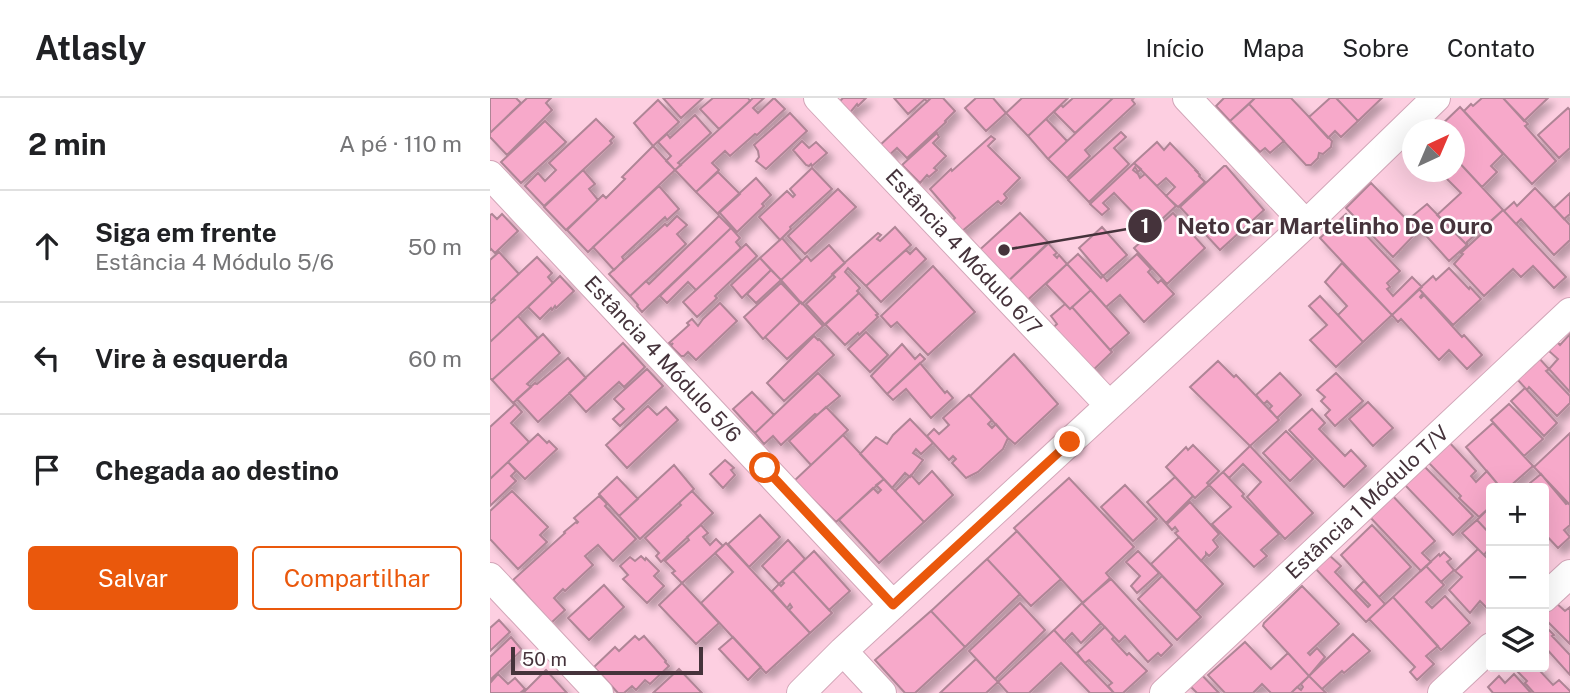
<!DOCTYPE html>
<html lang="pt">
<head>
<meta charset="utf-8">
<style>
	:root { --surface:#fff; --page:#f2f2f2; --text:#202124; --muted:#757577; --line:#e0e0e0; --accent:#ea580c }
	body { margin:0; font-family:"Public Sans",sans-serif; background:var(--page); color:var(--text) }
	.controls { position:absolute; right:21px; bottom:21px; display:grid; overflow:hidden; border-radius:7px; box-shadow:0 7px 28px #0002 }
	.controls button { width:63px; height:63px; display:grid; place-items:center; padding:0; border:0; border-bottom:2px solid var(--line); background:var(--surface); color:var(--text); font:35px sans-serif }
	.compass { position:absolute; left:912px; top:21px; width:63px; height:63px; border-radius:50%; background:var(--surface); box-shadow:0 7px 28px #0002; rotate:44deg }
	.scale { position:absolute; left:21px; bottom:18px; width:192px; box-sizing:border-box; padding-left:7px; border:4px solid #45333b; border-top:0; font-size:19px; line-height:24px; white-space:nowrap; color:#45333b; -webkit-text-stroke:5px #fff; paint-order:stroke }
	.stop { position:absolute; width:21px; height:21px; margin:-16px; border:5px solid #ea580c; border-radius:50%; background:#fff }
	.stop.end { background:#ea580c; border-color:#fff; box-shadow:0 2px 7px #0008 }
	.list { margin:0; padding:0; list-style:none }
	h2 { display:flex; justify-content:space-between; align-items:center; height:91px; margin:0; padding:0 28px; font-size:30px }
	h2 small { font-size:23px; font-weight:400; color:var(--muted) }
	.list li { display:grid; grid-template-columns:46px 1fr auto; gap:21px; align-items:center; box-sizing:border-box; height:112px; padding:0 28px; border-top:2px solid var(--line) }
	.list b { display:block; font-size:26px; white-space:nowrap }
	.list p { margin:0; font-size:23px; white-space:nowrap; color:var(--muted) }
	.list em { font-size:23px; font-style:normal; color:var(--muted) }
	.actions { display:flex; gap:14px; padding:21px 28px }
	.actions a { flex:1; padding:16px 0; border:2px solid var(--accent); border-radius:7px; text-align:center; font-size:24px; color:var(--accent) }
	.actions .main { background:var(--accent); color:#fff }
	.icon { flex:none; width:38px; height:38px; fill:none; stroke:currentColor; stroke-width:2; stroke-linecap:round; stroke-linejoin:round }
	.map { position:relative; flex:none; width:1080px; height:595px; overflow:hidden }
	header { display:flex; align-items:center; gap:42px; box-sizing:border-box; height:98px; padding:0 35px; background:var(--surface); border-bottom:2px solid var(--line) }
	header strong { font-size:33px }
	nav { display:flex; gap:38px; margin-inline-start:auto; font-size:24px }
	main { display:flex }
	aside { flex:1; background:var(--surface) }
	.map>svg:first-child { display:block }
	.building { fill:#f7a9ca; stroke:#af8596; stroke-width:2; filter:url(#shadow) }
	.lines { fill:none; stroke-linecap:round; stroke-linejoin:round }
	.street-casing { stroke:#d2a6b8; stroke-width:30 }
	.street { stroke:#fff; stroke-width:28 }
	.route { stroke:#ea580c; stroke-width:9 }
	.labels { text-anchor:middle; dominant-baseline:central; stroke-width:5; stroke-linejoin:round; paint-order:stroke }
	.street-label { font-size:21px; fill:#45333b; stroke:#fff }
	.leader { fill:none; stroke:#45333b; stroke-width:2.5 }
	.callout-dot { fill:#45333b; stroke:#fff; stroke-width:2.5 }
	.mark-label { font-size:21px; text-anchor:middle; font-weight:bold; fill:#fff }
	.callout-label { font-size:23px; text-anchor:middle; font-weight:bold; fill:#45333b; stroke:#fff; stroke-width:5; stroke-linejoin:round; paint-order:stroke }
</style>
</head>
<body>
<header>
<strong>Atlasly</strong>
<nav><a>Início</a><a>Mapa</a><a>Sobre</a><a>Contato</a></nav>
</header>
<main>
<aside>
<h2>2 min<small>A pé · 110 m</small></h2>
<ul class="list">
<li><svg class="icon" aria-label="ahead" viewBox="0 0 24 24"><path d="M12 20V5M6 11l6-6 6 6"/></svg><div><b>Siga em frente</b><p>Estância 4 Módulo 5/6</p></div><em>50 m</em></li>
<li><svg class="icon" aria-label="left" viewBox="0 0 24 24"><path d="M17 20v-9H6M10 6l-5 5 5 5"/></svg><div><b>Vire à esquerda</b></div><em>60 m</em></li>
<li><svg class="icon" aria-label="arrive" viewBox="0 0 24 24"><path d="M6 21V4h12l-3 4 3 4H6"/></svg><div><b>Chegada ao destino</b></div></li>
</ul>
<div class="actions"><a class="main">Salvar</a><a>Compartilhar</a></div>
</aside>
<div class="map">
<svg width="1080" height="595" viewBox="0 0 1080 595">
	<defs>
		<filter id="shadow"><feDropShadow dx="6" dy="6" stdDeviation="3.5" flood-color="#0004"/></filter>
	</defs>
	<rect width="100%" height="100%" fill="#fdcfe1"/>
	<!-- building -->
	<path class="building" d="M 0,0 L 26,0 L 31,5 L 0,35 Z
		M 37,0 L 61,0 L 56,5 L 62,12 L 17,57 L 0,39 L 0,35 Z
		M 173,0 L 213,0 L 191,20 Z
		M 223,0 L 258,0 L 260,3 L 229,31 L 210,11 Z
		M 263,0 L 274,0 L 263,10 L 268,15 L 284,0 L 295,11 L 267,37 L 265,36 L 240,58 L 235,53 L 222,65 L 229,72 L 206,94 L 185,72 Z
		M 353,0 L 376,0 L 368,8 L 367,6 L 358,17 L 348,5 Z
		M 404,0 L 441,0 L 437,4 L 435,1 L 418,16 Z
		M 441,0 L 453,0 L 465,13 L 455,23 L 456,24 L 417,60 L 407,50 L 395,61 L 389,48 Z
		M 486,0 L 503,0 L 516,15 L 496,33 L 475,10 Z
		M 532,0 L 578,0 L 538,38 L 516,15 Z
		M 583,0 L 623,0 L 585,35 L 564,14 L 571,7 L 573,9 Z
		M 623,0 L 644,0 L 642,2 L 645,6 L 595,52 L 600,58 L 577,80 L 558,61 Z
		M 734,0 L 765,0 L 740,23 L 726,8 Z
		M 765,0 L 801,0 L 842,43 L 841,49 L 833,56 L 829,55 L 828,60 L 821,67 L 816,67 L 759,6 Z
		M 840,0 L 846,0 L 868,23 L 851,39 L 845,33 L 838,40 L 819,19 Z
		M 846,0 L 892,0 L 868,23 Z
		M 992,0 L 1013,0 L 1038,26 L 1035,28 L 1066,63 L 1042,86 L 974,13 L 981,6 L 983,8 Z
		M 1013,0 L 1058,0 L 1034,23 Z
		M 168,2 L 189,24 L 163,48 L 144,25 Z
		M 759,6 L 794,43 L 780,55 L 775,50 L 770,54 L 740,23 Z
		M 970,9 L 1013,56 L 1001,68 L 1007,74 L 992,89 L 964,59 L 964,32 L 946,32 Z
		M 1078,10 L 1080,12 L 1080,50 L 1069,60 L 1048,37 Z
		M 300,15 L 317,33 L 276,71 L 266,63 L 269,59 L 268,53 L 264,47 Z
		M 205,17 L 221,35 L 188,65 L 191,67 L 185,72 L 176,63 L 181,58 L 168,44 L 177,36 L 180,40 Z
		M 106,21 L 124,39 L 120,43 L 122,45 L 54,108 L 35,88 L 48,75 L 55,83 L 66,72 L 59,65 Z
		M 556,21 L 577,43 L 558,61 L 538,38 Z
		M 55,23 L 76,44 L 31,85 L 11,64 Z
		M 631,34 L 636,39 L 624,50 L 639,66 L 599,104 L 578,82 Z
		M 447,35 L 449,39 L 443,45 L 456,58 L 444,70 L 447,72 L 439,79 L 437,77 L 430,85 L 412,67 Z
		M 501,38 L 505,41 L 498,48 L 530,80 L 514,96 L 517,100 L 511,106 L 508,103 L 465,139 L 456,129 L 465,120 L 440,91 L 461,71 L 462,73 Z
		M 312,43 L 319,50 L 326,44 L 337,55 L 322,68 L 321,66 L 319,68 L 316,67 L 303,52 Z
		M 667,44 L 674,52 L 680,45 L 707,73 L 706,73 L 710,77 L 709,78 L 715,84 L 688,109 L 676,98 L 685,89 L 676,80 L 667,88 L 644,65 Z
		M 163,48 L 185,72 L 98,154 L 77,132 L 113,97 L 116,100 L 135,81 L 132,79 Z
		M 964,59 L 1013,112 L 977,144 L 977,147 L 947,117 L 971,95 L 950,74 L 964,74 Z
		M 644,65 L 651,71 L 648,74 L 645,69 L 643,72 L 648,76 L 650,80 L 655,76 L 686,108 L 671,122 L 663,114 L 652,124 L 624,95 L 613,105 L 619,111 L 612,117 L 600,106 Z
		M 734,68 L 736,68 L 774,112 L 730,152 L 690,109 Z
		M 322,70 L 342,91 L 300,129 L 301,131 L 290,142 L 269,119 L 297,93 L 303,99 L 305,97 L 300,91 Z
		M 93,72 L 105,86 L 99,91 L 108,102 L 76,132 L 54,109 Z
		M 228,74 L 250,96 L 228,116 L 206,94 Z
		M 266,80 L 281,97 L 272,106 L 274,108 L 247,134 L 229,114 Z
		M 881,85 L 928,133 L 903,159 L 856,110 Z
		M 169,88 L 189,111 L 177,122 L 175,119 L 132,159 L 134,162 L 124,172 L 103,149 Z
		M 1045,90 L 1080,127 L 1080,142 L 1064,157 L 1031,121 L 1026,126 L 1014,113 L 1024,104 L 1027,108 Z
		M 348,91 L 366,109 L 315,156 L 298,138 Z
		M 1080,95 L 1080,116 L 1074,121 L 1064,110 Z
		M 937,106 L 977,147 L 959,163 L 920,120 Z
		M 1013,112 L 1076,179 L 1064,190 L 1043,168 L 1031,179 L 1023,171 L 994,198 L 964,166 L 973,156 L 971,155 L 999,129 L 997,127 Z
		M 530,115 L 559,145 L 513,188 L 484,157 Z
		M 683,115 L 715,150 L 677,186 L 644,150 Z
		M 2,116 L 7,121 L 12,116 L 28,133 L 5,155 L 1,151 L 0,152 L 0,117 Z
		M 856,116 L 910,173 L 897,185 L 900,189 L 897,191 L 903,198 L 922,179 L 932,189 L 902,217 L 830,140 Z
		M 187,118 L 197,127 L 187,136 L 196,146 L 140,198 L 119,176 L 175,126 L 177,128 Z
		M 229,118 L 241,130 L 152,214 L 147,208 L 148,207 L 140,198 L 156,183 L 159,186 Z
		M 405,129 L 421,147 L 376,188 L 358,170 L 355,174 L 370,190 L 367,193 L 369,195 L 335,227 L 316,206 L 345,179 L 342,176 L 388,135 L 391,137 L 387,141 L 390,143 Z
		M 612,129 L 637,157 L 613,178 L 589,150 Z
		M 241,130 L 250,140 L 246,144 L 251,150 L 206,192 L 198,184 L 177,205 L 170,198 Z
		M 292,140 L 312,163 L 291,182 L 270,160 Z
		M 558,145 L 567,155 L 564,157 L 567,160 L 569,157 L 577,166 L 531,208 L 513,188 Z
		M 256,146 L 267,158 L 225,198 L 227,200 L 207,219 L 193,204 Z
		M 339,147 L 355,165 L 312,206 L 291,182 L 317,158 L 321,163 Z
		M 426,150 L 436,161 L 391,204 L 376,188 L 416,152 L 420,156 Z
		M 9,154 L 29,176 L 0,203 L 0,162 Z
		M 588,156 L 611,180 L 613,178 L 617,183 L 647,156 L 661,171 L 658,174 L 668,185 L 671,182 L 684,196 L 654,224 L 630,197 L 616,209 L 577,166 Z
		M 47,159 L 62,175 L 58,179 L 63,185 L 0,244 L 0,206 L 5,202 L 3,200 Z
		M 270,160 L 281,172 L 252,200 L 241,187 Z
		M 852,165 L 902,217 L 873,244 L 848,217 L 857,208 L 835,184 Z
		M 577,166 L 601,192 L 580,211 L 556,186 Z
		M 443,168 L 485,214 L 438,257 L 407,224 L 401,229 L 391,218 Z
		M 959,170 L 979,191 L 980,189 L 991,201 L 963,227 L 929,191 L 943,178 L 946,182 Z
		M 281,172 L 291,182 L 266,205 L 257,196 Z
		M 70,178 L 84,193 L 66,210 L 65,208 L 62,212 L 61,210 L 50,221 L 38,209 Z
		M 291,185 L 310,205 L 273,241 L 254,219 Z
		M 929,191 L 933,195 L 930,199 L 931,200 L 934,197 L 972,239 L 974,237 L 992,257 L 977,271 L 959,252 L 949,262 L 911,221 L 908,224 L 902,217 Z
		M 601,192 L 639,235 L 620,252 L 582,209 Z
		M 369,195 L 388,216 L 386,217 L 388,219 L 369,237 L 368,235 L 355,247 L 335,226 Z
		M 830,198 L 873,244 L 846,269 L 820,242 L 837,227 L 819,208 Z
		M 311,204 L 333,228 L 297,261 L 275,239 Z
		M 230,205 L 247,223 L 206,262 L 198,254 L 194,258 L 191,258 L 181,248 L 183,245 L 181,247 L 179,245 L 199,227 L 197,225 L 202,221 L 208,228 L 213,221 Z
		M 575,206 L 580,211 L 582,209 L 622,254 L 597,278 L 557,235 L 567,226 L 561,218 Z
		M 28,218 L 48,240 L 2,282 L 0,280 L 0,244 Z
		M 376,234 L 398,257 L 380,274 L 358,251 Z
		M 53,236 L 70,255 L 37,286 L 41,289 L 23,305 L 2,282 Z
		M 1080,236 L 1080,294 L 1059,271 L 1068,261 L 1059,253 L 1067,244 L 1070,247 Z
		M 324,238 L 328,242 L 329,241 L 344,257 L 294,303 L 277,285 Z
		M 133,245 L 155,269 L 134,289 L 129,284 L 96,314 L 79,295 Z
		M 412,246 L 425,261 L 430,256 L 435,261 L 397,296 L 381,278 Z
		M 524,256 L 568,306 L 525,346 L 518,340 L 480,298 Z
		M 1048,259 L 1059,271 L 1056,273 L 1080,298 L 1080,305 L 1067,318 L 1039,289 L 1037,292 L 1026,280 Z
		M 78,260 L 96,280 L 48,324 L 27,301 L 45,285 L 47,286 Z
		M 728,263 L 744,279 L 746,277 L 789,322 L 760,348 L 700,289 Z
		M 430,265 L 455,295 L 457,293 L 463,300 L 441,320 L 416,291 L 403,302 L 397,296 Z
		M 157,271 L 173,288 L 130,328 L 123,321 L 134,311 L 124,301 Z
		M 328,275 L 350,298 L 327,317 L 325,316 L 291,347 L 283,338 L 274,346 L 265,335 Z
		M 790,275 L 811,297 L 787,320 L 779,311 L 782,308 L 777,303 L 774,306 L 766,297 Z
		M 846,275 L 873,303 L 845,328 L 835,317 L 840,312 L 831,303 L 835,299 L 827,292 Z
		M 1035,290 L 1067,325 L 1054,338 L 1021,303 Z
		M 262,294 L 284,317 L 265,335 L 243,311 Z
		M 479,297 L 502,322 L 498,326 L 502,330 L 506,326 L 518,340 L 513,351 L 488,374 L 476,380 L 462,365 L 466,361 L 463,358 L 459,362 L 437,338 L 444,331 L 449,336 L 459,327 L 453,320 Z
		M 878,304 L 903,330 L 883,348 L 859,321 Z
		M 25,306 L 32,314 L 21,325 L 39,344 L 0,381 L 0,329 Z
		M 1019,306 L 1053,341 L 1034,358 L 1001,322 Z
		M 158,308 L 167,317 L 176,309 L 188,322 L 137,370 L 116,347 Z
		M 336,309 L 358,332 L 321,367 L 299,343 Z
		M 822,311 L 835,325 L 829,331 L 855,358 L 861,352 L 876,368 L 854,389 L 799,332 Z
		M 420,321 L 443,345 L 431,356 L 426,351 L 423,355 L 433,362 L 420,379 L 415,375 L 402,390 L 370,356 L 386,339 L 397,346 L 403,337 Z
		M 1003,325 L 1043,368 L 1018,390 L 1011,390 L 976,349 Z
		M 796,333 L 823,361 L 800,383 L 773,355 Z
		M 1080,335 L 1080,407 L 1044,369 Z
		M 48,336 L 57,345 L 59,343 L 67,351 L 35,381 L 18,364 Z
		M 353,337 L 394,381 L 346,424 L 304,383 Z
		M 958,343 L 986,373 L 981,378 L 986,384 L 997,373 L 1011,390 L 1001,390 L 1001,408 L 989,419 L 969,400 L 971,398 L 937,363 Z
		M 703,347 L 729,373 L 717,385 L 719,387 L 705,400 L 676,369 L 696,349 L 698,352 Z
		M 760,348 L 823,415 L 795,441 L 757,399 L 771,384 L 753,366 L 739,380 L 733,374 Z
		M 235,362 L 244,370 L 241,372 L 245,377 L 233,390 L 220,376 Z
		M 18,364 L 26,373 L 21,378 L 26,383 L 0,408 L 0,381 Z
		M 184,367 L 204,391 L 150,441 L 129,418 Z
		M 933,367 L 983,418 L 963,437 L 914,386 Z
		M 442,373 L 463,397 L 434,424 L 405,393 L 421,377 L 429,386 Z
		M 733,374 L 754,396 L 752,398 L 789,436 L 771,452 L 777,458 L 764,469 L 722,426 L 741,409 L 719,387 Z
		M 1051,376 L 1076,406 L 1078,405 L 1080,407 L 1080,427 L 1074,432 L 1080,439 L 1068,450 L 1054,435 L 1054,390 L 1034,390 Z
		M 127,379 L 148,401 L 129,418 L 109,396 Z
		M 685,379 L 703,398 L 676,425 L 657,404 Z
		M 579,380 L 644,449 L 616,475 L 620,480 L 593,505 L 524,430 Z
		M 394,381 L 434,424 L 389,465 L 349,422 L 383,390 L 388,395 L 391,392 L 386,387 Z
		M 635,387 L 667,421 L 643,443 L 611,409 Z
		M 22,393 L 58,429 L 50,437 L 57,444 L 28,471 L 0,441 L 0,413 Z
		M 202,393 L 223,415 L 171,464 L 166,458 L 169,455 L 155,440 L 191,407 L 189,405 Z
		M 901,396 L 945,443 L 932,455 L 941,464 L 931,473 L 878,417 Z
		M 109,398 L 117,406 L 115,408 L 146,441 L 123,463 L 108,447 L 95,458 L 103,467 L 75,493 L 73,491 L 64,500 L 75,512 L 61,525 L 23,482 L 75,435 L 74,434 L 86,424 L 87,425 L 88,424 L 84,420 Z
		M 700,404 L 729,436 L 723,442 L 728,449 L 719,458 L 716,455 L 716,457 L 711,463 L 685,435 L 688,433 L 685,429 L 682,432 L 677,426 Z
		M 1001,408 L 1001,437 L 987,422 Z
		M 270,417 L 290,439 L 259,469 L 238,446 Z
		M 987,422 L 1001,437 L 1001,457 L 997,453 L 994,457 L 972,435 Z
		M 211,427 L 218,435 L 213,439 L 220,447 L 226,441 L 233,448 L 192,485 L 182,475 L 185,473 L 175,463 L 199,442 L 197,439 Z
		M 882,427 L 921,469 L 889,499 L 851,457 Z
		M 527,433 L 571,481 L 541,508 L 497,461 Z
		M 689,439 L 733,486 L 706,513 L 661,466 Z
		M 298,442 L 315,461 L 289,486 L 272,468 Z
		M 236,445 L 320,535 L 276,575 L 211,505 L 243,474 L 225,455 Z
		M 988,451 L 1001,464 L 1001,512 L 1000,513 L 990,503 L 980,515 L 959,492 L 972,479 L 965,473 Z
		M 324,453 L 360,493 L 339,512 L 303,473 Z
		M 648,453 L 669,475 L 647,495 L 641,488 L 650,478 L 636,464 Z
		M 954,454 L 961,461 L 957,464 L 964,472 L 951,484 L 936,468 L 949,456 L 950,458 Z
		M 838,456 L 851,468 L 845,474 L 878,509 L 880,507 L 865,492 L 874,483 L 895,506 L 876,524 L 824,469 Z
		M 151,458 L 155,462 L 156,460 L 169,473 L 164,478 L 174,488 L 157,505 L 133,481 L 138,477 L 130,468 L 140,459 L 145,463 Z
		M 497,461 L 530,496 L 475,549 L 441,513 Z
		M 936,468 L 954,487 L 936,504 L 942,510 L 955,498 L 980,525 L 951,552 L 903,499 Z
		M 303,473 L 342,515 L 320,535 L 299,512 L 302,509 L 300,506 L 297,510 L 282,493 L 289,486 L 291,488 L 294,485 L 292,483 Z
		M 672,478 L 711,519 L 687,542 L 648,501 Z
		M 621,481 L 682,547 L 671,558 L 668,555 L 658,564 L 635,538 L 629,544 L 592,505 Z
		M 192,485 L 229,525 L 206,546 L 169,507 Z
		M 114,487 L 134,509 L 99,542 L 78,520 Z
		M 812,488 L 849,526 L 818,555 L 820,557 L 827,550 L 835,559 L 819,578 L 773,528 L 774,525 Z
		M 903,499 L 948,548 L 936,558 L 944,566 L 927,582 L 920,574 L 925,569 L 879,521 Z
		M 1065,504 L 1075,513 L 1080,509 L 1080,546 L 1054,520 L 1054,515 Z
		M 530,505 L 555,532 L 505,581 L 479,553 Z
		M 592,505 L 611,525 L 591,545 L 582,535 L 574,543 L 564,532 Z
		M 441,513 L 475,549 L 425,595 L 415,595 L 385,562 Z
		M 9,522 L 20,534 L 0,553 L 0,530 Z
		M 1055,528 L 1064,537 L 1062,538 L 1080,557 L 1080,577 L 1054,548 L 1054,529 Z
		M 615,529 L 624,539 L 622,541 L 637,557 L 639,555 L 657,573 L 633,595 L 624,595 L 618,588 L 622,585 L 599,562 L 595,565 L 587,555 Z
		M 564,532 L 595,565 L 624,595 L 600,595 L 571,565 L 539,595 L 518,595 L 508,584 Z
		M 863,536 L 880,553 L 854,575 L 852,573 L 832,591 L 819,578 Z
		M 145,538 L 149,542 L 154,538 L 176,563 L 175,564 L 179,568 L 160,586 L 155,582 L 146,592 L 142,588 L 134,595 L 128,595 L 104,569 L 125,549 L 129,553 Z
		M 21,539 L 32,552 L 0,582 L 0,559 Z
		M 243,539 L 271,569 L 258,582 L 229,551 Z
		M 755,544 L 781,571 L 798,555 L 819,578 L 801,595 L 781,595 L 772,586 L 763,595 L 735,595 L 718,577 Z
		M 486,561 L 508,584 L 496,595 L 450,595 Z
		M 1023,569 L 1053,569 L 1049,572 L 1063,587 L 1069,582 L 1080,593 L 1080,595 L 1044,595 L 1035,585 L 1037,583 Z
		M 189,571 L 212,595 L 163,595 Z
		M 56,572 L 77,595 L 33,595 Z
		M 708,573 L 729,595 L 707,595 L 696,584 Z
		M 8,576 L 18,586 L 25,580 L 35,591 L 30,595 L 0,595 L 0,585 Z
		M 1024,576 L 1041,595 L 1003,595 L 998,589 L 1009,578 L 1015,585 Z
		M 819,578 L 836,595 L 801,595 L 807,589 L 811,592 L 813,589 L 811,586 Z"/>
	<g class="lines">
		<!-- street casing -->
		<g class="street-casing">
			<path id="street" d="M 328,0 L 619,307
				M 697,0 L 816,126
				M 0,77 L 403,507
				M 0,479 L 109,595
				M 1054,500 L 1080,476
				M 353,553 L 392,595
				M 311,595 L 353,553 L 816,126 L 946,0
				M 674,595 L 1080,214
				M 952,595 L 1001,549"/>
		</g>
		<!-- street -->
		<use href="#street" class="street"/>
	</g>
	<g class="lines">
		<!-- route -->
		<path class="route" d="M 275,370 L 403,507 L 580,344"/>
	</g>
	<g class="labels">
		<!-- street labels -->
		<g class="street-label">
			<text transform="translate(474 154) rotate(47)">Estância 4 Módulo 6/7</text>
			<text transform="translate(173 261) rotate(47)">Estância 4 Módulo 5/6</text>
			<text transform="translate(877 404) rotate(-43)">Estância 1 Módulo T/V</text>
		</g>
	</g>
	<!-- callouts -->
	<path class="leader" d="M514 152L655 128"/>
	<g class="callout-dot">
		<circle cx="514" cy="152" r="7"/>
		<circle cx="655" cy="128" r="18"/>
	</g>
	<g class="mark-label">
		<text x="655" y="135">1</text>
	</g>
	<g class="callout-label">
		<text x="845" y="136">Neto Car Martelinho De Ouro</text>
	</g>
</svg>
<div class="controls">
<button>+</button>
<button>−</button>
<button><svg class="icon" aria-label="layers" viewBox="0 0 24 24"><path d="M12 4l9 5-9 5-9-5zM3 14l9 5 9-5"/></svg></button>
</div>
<svg class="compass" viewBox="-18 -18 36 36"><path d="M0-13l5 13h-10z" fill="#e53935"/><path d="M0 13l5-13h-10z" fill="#757577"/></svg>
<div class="scale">50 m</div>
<div class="stop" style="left:275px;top:370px"></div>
<div class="stop end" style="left:580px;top:344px"></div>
</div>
</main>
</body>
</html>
